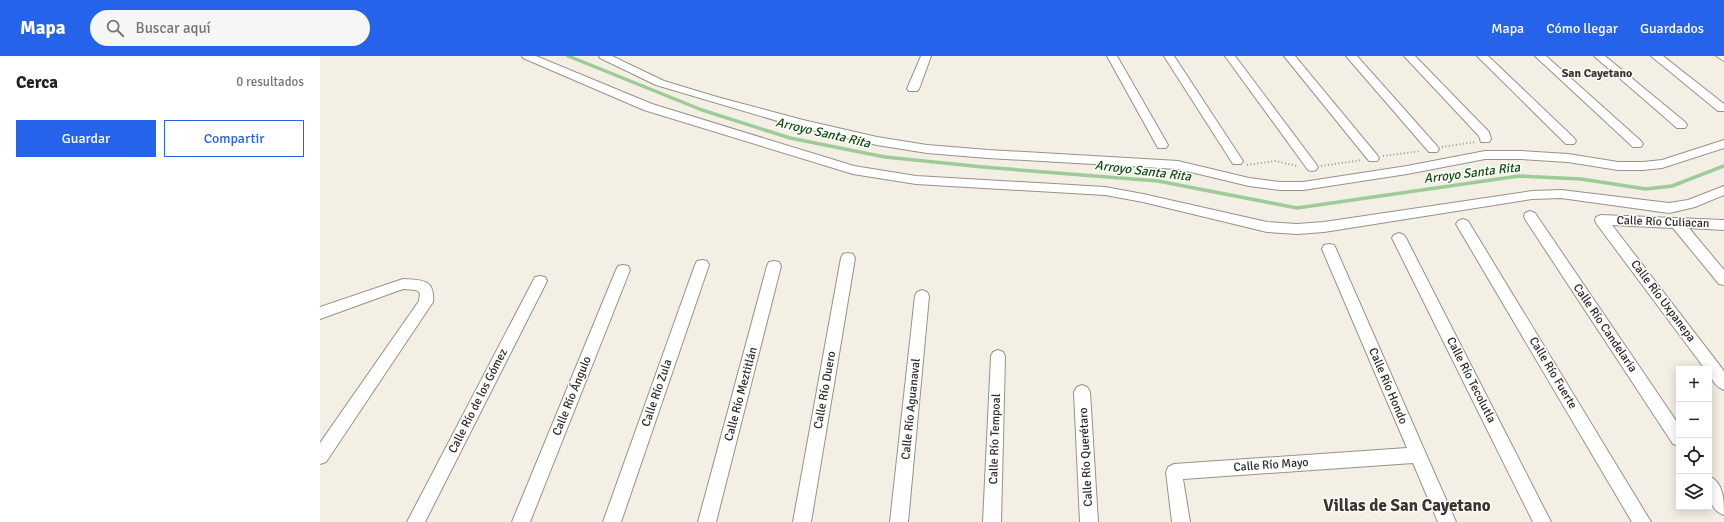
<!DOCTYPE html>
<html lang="es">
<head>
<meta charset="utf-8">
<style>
	:root { --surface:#fff; --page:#f6f6f6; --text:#202124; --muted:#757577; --line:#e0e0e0; --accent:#2563eb }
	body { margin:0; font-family:Signika,sans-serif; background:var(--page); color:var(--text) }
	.controls { position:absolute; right:12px; bottom:12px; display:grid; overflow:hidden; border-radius:0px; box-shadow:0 2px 10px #0003 }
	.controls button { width:36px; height:36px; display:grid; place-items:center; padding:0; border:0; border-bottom:1px solid var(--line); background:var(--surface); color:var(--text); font:20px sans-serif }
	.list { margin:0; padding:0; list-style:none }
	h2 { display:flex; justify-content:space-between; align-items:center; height:52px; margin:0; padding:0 16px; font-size:17px }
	h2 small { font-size:13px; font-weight:400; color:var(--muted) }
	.actions { display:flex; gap:8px; padding:12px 16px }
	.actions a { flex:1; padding:9px 0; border:1px solid var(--accent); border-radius:0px; text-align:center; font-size:14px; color:var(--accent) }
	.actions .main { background:var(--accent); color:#fff }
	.icon { flex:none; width:22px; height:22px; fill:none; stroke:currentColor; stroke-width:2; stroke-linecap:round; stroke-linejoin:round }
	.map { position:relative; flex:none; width:1404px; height:466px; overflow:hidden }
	header { display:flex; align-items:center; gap:24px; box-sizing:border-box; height:56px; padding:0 20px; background:var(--accent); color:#fff }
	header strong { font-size:19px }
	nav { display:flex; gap:22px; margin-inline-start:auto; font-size:14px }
	.search { width:280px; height:36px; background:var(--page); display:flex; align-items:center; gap:10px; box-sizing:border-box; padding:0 14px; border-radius:22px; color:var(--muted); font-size:15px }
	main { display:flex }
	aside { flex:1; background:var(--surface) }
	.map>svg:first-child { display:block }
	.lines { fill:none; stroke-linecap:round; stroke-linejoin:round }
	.stream { stroke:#9dcc98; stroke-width:3.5 }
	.minor-casing { stroke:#979288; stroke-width:2 }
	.path { stroke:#9d9991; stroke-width:2; stroke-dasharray:1 2.5; stroke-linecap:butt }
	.minor { fill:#fff; fill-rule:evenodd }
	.labels { text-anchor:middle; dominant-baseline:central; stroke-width:3; stroke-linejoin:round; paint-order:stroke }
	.far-quarter-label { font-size:12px; font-weight:bold; fill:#3a352d; stroke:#fff }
	.street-label { font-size:12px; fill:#2d2b27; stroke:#fff }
	.water-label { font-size:13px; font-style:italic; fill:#0e4f0b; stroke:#fff }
	.near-quarter-label { font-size:17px; font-weight:bold; fill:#3a352d; stroke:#fff }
</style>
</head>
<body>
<header>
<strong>Mapa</strong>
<div class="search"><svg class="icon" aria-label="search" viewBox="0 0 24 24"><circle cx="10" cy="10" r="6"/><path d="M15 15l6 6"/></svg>Buscar aquí</div>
<nav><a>Mapa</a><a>Cómo llegar</a><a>Guardados</a></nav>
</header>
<main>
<aside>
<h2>Cerca<small>0 resultados</small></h2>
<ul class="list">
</ul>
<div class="actions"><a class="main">Guardar</a><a>Compartir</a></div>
</aside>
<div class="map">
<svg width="1404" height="466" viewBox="0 0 1404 466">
	<rect width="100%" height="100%" fill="#f4efe4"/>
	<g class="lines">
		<!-- stream -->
		<path class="stream" d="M 248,0 L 382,54 L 470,82 L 565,101 L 663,111 L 838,125 L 977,152 L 1199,120 L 1261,123 L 1326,133 L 1352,130 L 1404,110"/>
		<!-- minor casing -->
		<g class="minor-casing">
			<path id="minor" d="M 202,0 L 216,0 L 332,48 L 534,110 L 596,120 L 785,131 L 823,138 L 947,166 L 977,168 L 1004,166 L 1212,135 L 1241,134 L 1349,147 L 1368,144 L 1404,130 L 1404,139 L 1375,151 L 1349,157 L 1241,142 L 1212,143 L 1004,176 L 977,178 L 947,176 L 823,146 L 785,139 L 596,128 L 533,118 L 324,54 L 203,2 Z
				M 279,0 L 292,0 L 344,25 L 397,41 L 483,64 L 557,81 L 607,89 L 668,94 L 858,105 L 929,122 L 960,126 L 983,126 L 1087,110 L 1165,95 L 1202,95 L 1248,98 L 1298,106 L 1323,106 L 1342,104 L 1404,84 L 1404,92 L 1342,112 L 1323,114 L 1298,114 L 1248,106 L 1202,103 L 1165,103 L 1087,118 L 983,134 L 960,134 L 929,130 L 858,113 L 668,102 L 607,97 L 557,89 L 478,71 L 336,29 L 280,2 Z
				M 601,0 L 611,0 L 599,33 L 597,35 L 589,35 L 587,33 Z
				M 787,0 L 797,0 L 848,89 L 846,92 L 838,92 Z
				M 844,0 L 854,0 L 921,102 L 923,105 L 921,108 L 913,108 Z
				M 905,0 L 915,0 L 996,108 L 998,111 L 996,114 L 992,115 L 988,114 Z
				M 964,0 L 975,0 L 1057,99 L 1059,102 L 1057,105 L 1049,105 Z
				M 1026,0 L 1037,0 L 1117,90 L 1119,93 L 1117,96 L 1109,96 Z
				M 1084,0 L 1095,0 L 1169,76 L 1171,83 L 1169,86 L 1161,86 L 1159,80 Z
				M 1157,0 L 1168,0 L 1254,82 L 1256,85 L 1254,88 L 1246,88 Z
				M 1215,0 L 1226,0 L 1321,85 L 1323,88 L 1321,91 L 1313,91 Z
				M 1274,0 L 1285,0 L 1365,66 L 1367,69 L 1365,72 L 1357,72 Z
				M 1331,0 L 1343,0 L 1404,48 L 1404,55 L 1398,55 Z
				M 1396,0 L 1404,0 L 1404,5 Z
				M 1210,155 L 1215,157 L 1359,369 L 1359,390 L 1353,388 L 1205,163 L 1204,160 L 1205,157 Z
				M 1281,159 L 1404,164 L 1404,174 L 1369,172 L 1404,214 L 1404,229 L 1399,228 L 1353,172 L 1292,169 L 1404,315 L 1404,334 C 1396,331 1389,322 1389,313 L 1385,313 L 1276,167 L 1275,164 L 1276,161 Z
				M 1143,163 L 1148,165 L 1331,466 L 1312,466 L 1136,168 L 1138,165 Z
				M 1079,177 L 1084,179 L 1086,182 L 1231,466 L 1213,466 L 1072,182 L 1074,179 Z
				M 1009,188 L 1014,189 L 1016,193 L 1136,466 L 1118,466 L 1093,407 L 863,423 L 870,466 L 852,466 L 846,416 L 848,411 L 854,408 L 1087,392 L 1002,193 L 1004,189 Z
				M 528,197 L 533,198 L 535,202 L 491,466 L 473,466 L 521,202 L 523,198 Z
				M 382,204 L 387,205 L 389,209 L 301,466 L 283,466 L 375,209 L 377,205 Z
				M 454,205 L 459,206 L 461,210 L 396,466 L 378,466 L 447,210 L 449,206 Z
				M 303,209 L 308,210 L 310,214 L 210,466 L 192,466 L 296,214 L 298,210 Z
				M 220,220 L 225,221 L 227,225 L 105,466 L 87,466 L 215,221 Z
				M 83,223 C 102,224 115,223 113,246 L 6,406 L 0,408 L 0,387 L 99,245 L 100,237 L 96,234 L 83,233 L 0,263 L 0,251 Z
				M 602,234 L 607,236 L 609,240 L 588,466 L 570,466 L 595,240 L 597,236 Z
				M 678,294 L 683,296 L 685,300 L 681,466 L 663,466 L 671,300 L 673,296 Z
				M 762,329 L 767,331 L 770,336 L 778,466 L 760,466 L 754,336 L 757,331 Z
				M 1389,420 C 1404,427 1404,444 1404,459 C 1387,453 1389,435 1389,420 Z"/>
		</g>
		<!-- path -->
		<path class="path" d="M 1122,91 L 1155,86
			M 1063,100 L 1101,95
			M 927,109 L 955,105 L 977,110
			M 1001,110 L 1042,104"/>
		<!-- minor -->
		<use href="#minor" class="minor"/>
	</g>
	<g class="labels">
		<!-- far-quarter labels -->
		<g class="far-quarter-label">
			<text x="1277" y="17">San Cayetano</text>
		</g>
		<!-- street labels -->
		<g class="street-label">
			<text transform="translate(1343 166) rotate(2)">Calle Río Culiacan</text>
			<text transform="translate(1343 245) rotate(53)">Calle Río Uxpanepa</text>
			<text transform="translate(1285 272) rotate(56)">Calle Río Candelaria</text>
			<text transform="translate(1233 317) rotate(59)">Calle Río Fuerte</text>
			<text transform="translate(1151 324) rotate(63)">Calle Río Tecolutla</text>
			<text transform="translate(1068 330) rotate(67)">Calle Río Hondo</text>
			<text transform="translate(505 334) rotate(-80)">Calle Río Duero</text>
			<text transform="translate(337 337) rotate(-71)">Calle Río Zula</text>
			<text transform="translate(421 338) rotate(-75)">Calle Río Meztitlán</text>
			<text transform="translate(252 340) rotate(-68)">Calle Río Ángulo</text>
			<text transform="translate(158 345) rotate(-63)">Calle Río de los Gómez</text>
			<text transform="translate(591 353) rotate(-84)">Calle Río Aguanaval</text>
			<text transform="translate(675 383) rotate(-88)">Calle Río Tempoal</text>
			<text transform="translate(766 401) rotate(-93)">Calle Río Querétaro</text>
			<text transform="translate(951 409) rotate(-4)">Calle Río Mayo</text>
		</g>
		<!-- water labels -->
		<g class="water-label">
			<text transform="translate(503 77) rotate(13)">Arroyo Santa Rita</text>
			<text transform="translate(823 115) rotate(7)">Arroyo Santa Rita</text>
			<text transform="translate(1152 117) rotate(-7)">Arroyo Santa Rita</text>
		</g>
		<!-- near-quarter labels -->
		<g class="near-quarter-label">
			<text x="1087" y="449">Villas de San Cayetano</text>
		</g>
	</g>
</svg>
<div class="controls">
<button>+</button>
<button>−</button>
<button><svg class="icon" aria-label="locate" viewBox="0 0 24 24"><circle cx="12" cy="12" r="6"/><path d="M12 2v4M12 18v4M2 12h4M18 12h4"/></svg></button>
<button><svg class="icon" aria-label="layers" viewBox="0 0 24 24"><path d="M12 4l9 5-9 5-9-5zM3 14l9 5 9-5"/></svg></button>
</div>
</div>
</main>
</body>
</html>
